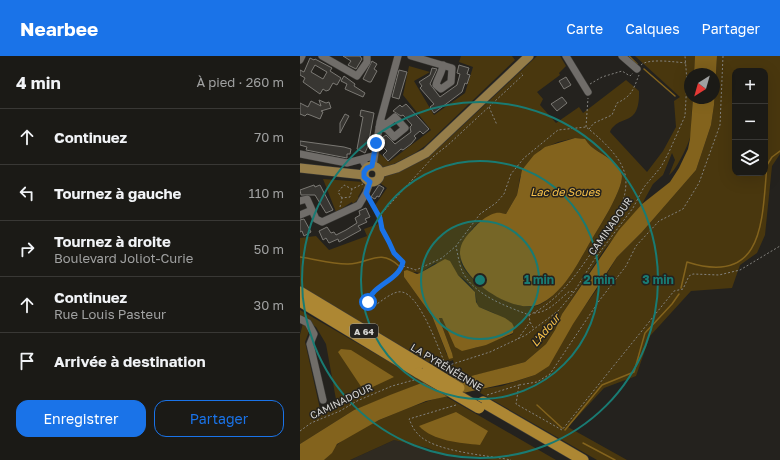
<!DOCTYPE html>
<html lang="fr">
<head>
<meta charset="utf-8">
<style>
	:root { --surface:#1b1a16; --page:#282723; --text:#f1f3f6; --muted:#a0a1a1; --line:#393835; --accent:#1a73e8 }
	body { margin:0; font-family:"Golos Text",sans-serif; background:var(--page); color:var(--text) }
	.controls { position:absolute; right:12px; top:12px; display:grid; overflow:hidden; border-radius:8px; box-shadow:0 4px 16px #0002 }
	.controls button { width:36px; height:36px; display:grid; place-items:center; padding:0; border:0; border-bottom:1px solid var(--line); background:var(--surface); color:var(--text); font:20px sans-serif }
	.compass { position:absolute; left:384px; top:12px; width:36px; height:36px; border-radius:50%; background:var(--surface); box-shadow:0 4px 16px #0002; rotate:217deg }
	.stop { position:absolute; width:12px; height:12px; margin:-9px; border:3px solid #1a73e8; border-radius:50%; background:#fff }
	.stop.end { background:#1a73e8; border-color:#fff; box-shadow:0 1px 4px #0008 }
	.list { margin:0; padding:0; list-style:none }
	h2 { display:flex; justify-content:space-between; align-items:center; height:52px; margin:0; padding:0 16px; font-size:17px }
	h2 small { font-size:13px; font-weight:400; color:var(--muted) }
	.list li { display:grid; grid-template-columns:26px 1fr auto; gap:12px; align-items:center; box-sizing:border-box; height:56px; padding:0 16px; border-top:1px solid var(--line) }
	.list b { display:block; font-size:15px; white-space:nowrap }
	.list p { margin:0; font-size:13px; white-space:nowrap; color:var(--muted) }
	.list em { font-size:13px; font-style:normal; color:var(--muted) }
	.actions { display:flex; gap:8px; padding:12px 16px }
	.actions a { flex:1; padding:9px 0; border:1px solid var(--accent); border-radius:12px; text-align:center; font-size:14px; color:var(--accent) }
	.actions .main { background:var(--accent); color:#fff }
	.icon { flex:none; width:22px; height:22px; fill:none; stroke:currentColor; stroke-width:2; stroke-linecap:round; stroke-linejoin:round }
	.map { position:relative; flex:none; width:480px; height:404px; overflow:hidden }
	header { display:flex; align-items:center; gap:24px; box-sizing:border-box; height:56px; padding:0 20px; background:var(--accent); color:#fff }
	header strong { font-size:19px }
	nav { display:flex; gap:22px; margin-inline-start:auto; font-size:14px }
	main { display:flex }
	aside { flex:1; background:var(--surface) }
	.map>svg:first-child { display:block }
	.built { fill:#2f2a21 }
	.green { fill:#49370e; fill-rule:evenodd }
	.water { fill:#83631d }
	.lines { fill:none; stroke-linecap:round; stroke-linejoin:round }
	.stream { stroke:#83631d; stroke-width:1.5 }
	.building { fill:#383632; stroke:#7b7974; fill-rule:evenodd }
	.minor-casing { stroke:#3d3c39; stroke-width:8 }
	.major-casing { stroke:#3d3c39; stroke-width:10 }
	.highway-casing { stroke:#3d3c39; stroke-width:12 }
	.path { stroke:#83827e; stroke-width:1; stroke-dasharray:2 2; stroke-linecap:butt }
	.minor { stroke:#706d69; stroke-width:7 }
	.major { stroke:#957d49; stroke-width:9 }
	.highway { stroke:#ad8733; stroke-width:11 }
	.highway-bridge-casing { stroke:#3d3c39; stroke-width:12; stroke-linecap:butt }
	.highway-bridge { stroke:#ad8733; stroke-width:11 }
	.route { stroke:#1a73e8; stroke-width:5 }
	.ring { fill:none; stroke:#197b73; stroke-width:2 }
	.labels { text-anchor:middle; dominant-baseline:central; stroke-width:3; stroke-linejoin:round; paint-order:stroke }
	.shield { fill:#24221e; stroke:#a1a09d; stroke-width:1 }
	.shield-label { font-size:9px; font-weight:bold; fill:#d7d6d3 }
	.street-label { font-size:10px; fill:#d7d6d3; stroke:#24221e }
	.water-label { font-size:11px; font-style:italic; fill:#f8c148; stroke:#24221e }
	.centre { fill:#197b73; stroke:#24221e; stroke-width:2 }
	.ring-label { font-size:12px; text-anchor:middle; font-weight:bold; fill:#197b73; stroke:#24221e; stroke-width:3; stroke-linejoin:round; paint-order:stroke }
</style>
</head>
<body>
<header>
<strong>Nearbee</strong>
<nav><a>Carte</a><a>Calques</a><a>Partager</a></nav>
</header>
<main>
<aside>
<h2>4 min<small>À pied · 260 m</small></h2>
<ul class="list">
<li><svg class="icon" aria-label="ahead" viewBox="0 0 24 24"><path d="M12 20V5M6 11l6-6 6 6"/></svg><div><b>Continuez</b></div><em>70 m</em></li>
<li><svg class="icon" aria-label="left" viewBox="0 0 24 24"><path d="M17 20v-9H6M10 6l-5 5 5 5"/></svg><div><b>Tournez à gauche</b></div><em>110 m</em></li>
<li><svg class="icon" aria-label="right" viewBox="0 0 24 24"><path d="M7 20v-9h11M14 6l5 5-5 5"/></svg><div><b>Tournez à droite</b><p>Boulevard Joliot-Curie</p></div><em>50 m</em></li>
<li><svg class="icon" aria-label="ahead" viewBox="0 0 24 24"><path d="M12 20V5M6 11l6-6 6 6"/></svg><div><b>Continuez</b><p>Rue Louis Pasteur</p></div><em>30 m</em></li>
<li><svg class="icon" aria-label="arrive" viewBox="0 0 24 24"><path d="M6 21V4h12l-3 4 3 4H6"/></svg><div><b>Arrivée à destination</b></div></li>
</ul>
<div class="actions"><a class="main">Enregistrer</a><a>Partager</a></div>
</aside>
<div class="map">
<svg width="480" height="404" viewBox="0 0 480 404">
	<rect width="100%" height="100%" fill="#24221e"/>
	<!-- built -->
	<path class="built" d="M 94,384 L 128,392 L 140,397 L 192,404 L 50,404 Z"/>
	<!-- green -->
	<path class="green" d="M 161,0 L 212,0 L 215,4 L 125,90 L 115,97 L 84,113 L 79,110 L 77,105 L 79,97 L 89,106 L 131,74 L 103,39 L 109,10 L 130,16 L 114,25 L 134,59 L 165,37 L 173,11 L 159,6 Z
		M 237,0 L 260,0 L 266,10 L 259,17 L 260,19 L 237,36 L 243,43 L 240,49 L 256,67 L 279,51 L 283,57 L 326,24 L 339,35 C 340,73 319,57 310,76 L 347,116 L 363,95 L 376,71 L 374,45 L 380,41 L 335,0 L 395,0 L 394,18 L 390,18 L 390,42 L 393,42 C 392,53 391,62 392,73 C 392,82 377,114 369,119 L 375,104 L 372,97 L 363,119 L 353,128 L 342,148 L 304,194 L 262,258 L 255,274 L 246,288 L 225,306 L 188,316 L 171,320 L 152,320 L 142,315 L 154,308 L 153,304 L 136,311 L 0,230 L 0,182 L 16,180 L 29,194 L 67,180 L 64,173 L 78,168 L 73,152 L 87,132 L 80,127 L 85,120 L 114,108 L 145,86 ZM 275,82 L 284,83 C 291,94 306,98 315,107 C 318,111 321,115 322,120 C 322,135 299,172 290,186 C 279,206 261,239 239,249 C 217,258 172,229 162,209 C 156,196 169,172 181,165 C 185,163 189,162 192,160 C 194,159 199,157 201,157 C 203,157 204,158 206,158 L 217,139 L 220,121 L 240,94 L 258,86 ZM 135,207 C 149,212 168,223 175,236 C 177,241 175,246 179,251 L 194,257 L 214,271 L 213,278 L 175,292 L 158,293 L 142,262 L 139,262 L 152,297 L 147,299 L 132,260 L 104,221 L 115,216 L 120,217 Z
		M 417,0 L 480,0 L 480,98 L 472,110 L 465,179 L 457,197 L 440,209 L 432,232 L 391,235 L 350,280 L 336,320 L 304,332 L 268,371 L 327,404 L 297,404 L 175,334 L 202,330 L 235,319 L 300,229 L 317,201 L 342,176 L 396,114 L 411,69 L 414,49 ZM 435,15 L 465,15 L 465,117 L 435,117 Z
		M 23,123 L 64,126 L 66,133 L 63,132 L 58,141 L 59,142 L 53,148 L 52,146 L 36,156 Z
		M 0,254 L 121,324 L 124,326 L 54,354 L 0,388 L 0,279 L 3,267 L 10,273 L 5,286 L 20,353 L 37,349 L 26,288 L 16,271 L 0,261 Z
		M 145,340 L 256,404 L 192,404 L 140,397 L 128,392 L 94,384 L 50,404 L 24,404 C 30,399 32,392 38,388 C 60,369 116,348 145,340 Z"/>
	<!-- water -->
	<path class="water" d="M 395,0 L 417,0 L 414,49 L 411,69 L 396,114 L 342,176 L 317,201 L 273,268 L 249,310 L 235,319 L 213,326 L 126,345 L 79,364 L 37,388 L 32,397 L 24,404 L 0,404 L 0,388 L 54,354 L 90,339 L 124,326 L 171,320 L 225,306 L 246,288 L 255,274 L 262,258 L 319,174 L 342,148 L 370,126 L 379,112 L 388,93 L 390,83 L 393,42 L 414,42 L 414,18 L 394,18 Z
		M 275,82 L 285,83 C 291,94 305,98 315,107 C 318,110 321,115 322,120 C 322,136 298,173 289,188 C 277,209 263,237 240,248 C 216,260 159,224 160,196 C 160,187 167,179 173,173 C 178,167 191,155 201,157 C 203,157 204,158 206,158 L 217,139 L 222,114 L 234,99 L 245,91 Z
		M 145,203 L 150,205 L 158,219 L 175,236 L 176,246 L 179,251 L 205,262 L 212,267 L 214,271 L 213,277 L 186,289 L 162,295 L 155,291 L 142,262 L 139,262 L 152,297 L 153,302 L 149,303 L 132,260 L 104,221 L 104,215 L 107,214 L 117,218 L 120,217 Z
		M 41,293 L 51,294 L 94,321 L 64,335 L 38,296 Z
		M 156,356 L 188,375 L 180,389 C 160,387 133,385 119,370 Z"/>
	<g class="lines">
		<!-- stream -->
		<path class="stream" d="M 329,0 L 337,8
			M 344,13 L 375,40
			M 0,201 C 15,203 31,208 47,208 C 68,209 79,191 99,210
			M 381,232 L 387,206 C 465,231 462,163 467,109 L 472,101 L 480,95
			M 237,349 L 262,372
			M 265,374 L 302,329 L 334,316 L 345,277 L 372,248 L 379,238
			M 283,387 L 315,404"/>
	</g>
	<!-- building -->
	<path class="building" d="M 43,0 L 60,0 L 62,3 L 56,13 L 48,9 L 51,5 Z
		M 10,2 L 14,4 L 15,3 L 32,12 L 30,15 L 41,22 L 37,29 L 33,27 L 29,34 L 26,35 L 23,33 L 20,38 L 3,26 L 5,22 L 0,19 L 0,14 L 4,16 ZM 15,9 L 27,16 L 23,23 L 11,16 Z
		M 72,5 L 77,8 L 74,13 L 77,15 L 71,26 L 69,26 L 63,23 Z
		M 159,9 L 169,12 L 167,18 L 170,19 L 167,28 L 165,27 L 162,36 L 134,57 L 130,51 L 134,48 L 120,32 L 122,30 L 119,26 L 130,19 L 132,12 L 137,13 L 130,28 L 140,41 L 157,29 L 160,18 L 157,17 Z
		M 99,14 L 107,16 L 99,43 L 92,41 Z
		M 44,20 L 55,28 L 54,30 L 65,37 L 63,41 L 45,33 L 47,28 L 41,25 Z
		M 266,21 L 271,29 L 264,33 L 259,25 Z
		M 262,41 L 267,47 L 257,55 L 251,48 Z
		M 19,44 L 26,47 L 29,46 L 31,52 L 21,55 L 23,56 L 20,63 L 10,59 L 7,58 L 5,60 L 0,58 L 0,47 L 8,51 L 11,45 L 21,50 Z
		M 106,48 L 129,73 L 123,78 L 120,75 L 114,80 L 116,82 L 111,88 L 103,94 L 101,93 L 88,105 L 83,99 L 87,95 L 81,89 L 85,84 L 83,81 L 86,79 L 95,88 L 111,76 L 110,71 L 112,69 L 103,59 L 101,60 L 93,55 L 100,49 L 102,51 Z
		M 61,54 L 74,57 L 68,90 L 65,97 L 57,93 L 63,61 L 60,60 Z
		M 45,58 L 49,60 L 40,77 L 40,67 Z
		M 0,85 L 44,91 L 51,93 L 50,98 L 47,98 L 47,102 L 6,94 L 7,91 L 0,89 Z
		M 14,129 L 15,131 L 20,129 L 33,154 L 26,157 L 15,139 L 1,139 L 0,134 Z
		M 79,129 L 84,132 L 79,141 L 77,140 L 75,143 L 71,141 Z
		M 66,152 L 70,161 L 65,163 L 67,166 L 58,170 L 61,174 L 39,186 L 38,183 L 29,187 L 26,182 L 23,184 L 19,175 L 27,171 L 31,177 L 34,176 L 36,179 L 46,174 L 57,167 L 55,162 L 60,159 L 59,155 Z
		M 4,163 L 11,176 L 4,180 L 2,175 L 0,176 L 0,164 Z"/>
	<g class="lines">
		<!-- minor casing -->
		<g class="minor-casing">
			<path id="minor" d="M 22,0 L 57,20 L 67,6 L 67,0
				M 111,0 L 152,12 L 151,26 L 141,33 L 136,29 C 137,23 142,17 143,9
				M 266,0 L 288,36
				M 322,0 L 337,13
				M 0,4 L 2,0
				M 79,71 L 87,73 L 94,81 L 105,72 L 95,61 L 87,68 L 80,66
				M 0,98 L 47,107 L 62,103
				M 73,110 L 80,66 L 98,0
				M 67,112 L 62,103 L 73,100
				M 0,145 L 7,143 L 16,163 L 22,166 L 59,149 L 66,137 L 70,126
				M 0,159 L 12,154
				M 0,263 L 8,267 L 14,278 L 10,288 L 23,344"/>
		</g>
		<!-- major casing -->
		<g class="major-casing">
			<path id="major" d="M64 118a8 8 0 1 1 16 0a8 8 0 1 1-16 0Z
				M 0,112 L 64,119
				M 80,117 L 97,112 L 126,97 L 229,0"/>
		</g>
		<!-- highway casing -->
		<g class="highway-casing">
			<path id="highway" d="M 0,236 L 128,313
				M 0,245 L 119,317
				M 183,346 L 283,404"/>
		</g>
		<!-- path -->
		<path class="path" d="M 423,0 L 420,69 L 399,127 L 383,153 L 359,165 L 336,190 L 326,210 L 299,245 L 250,318 L 237,326 L 219,329 L 216,348 L 262,374 L 374,235 L 383,233 L 389,220 L 393,218 L 419,219 L 440,214 L 480,190
			M 341,9 C 348,2 375,6 386,7
			M 290,28 L 302,21 L 322,15 L 330,20 L 333,17
			M 189,51 L 197,69
			M 286,71 L 288,42
			M 289,73 L 294,67 L 312,59 L 317,47 C 332,40 333,34 339,19
			M 42,142 L 38,136 L 44,129 L 52,133
			M 70,143 C 82,164 86,187 103,206 C 99,225 65,233 68,249 L 72,251 C 80,247 93,234 102,236 C 120,239 139,294 146,310
			M 40,151 L 42,142 L 50,141 L 52,133 L 63,128
			M 81,161 L 82,157 L 134,100 L 148,89 L 223,19 L 221,17
			M 103,210 L 116,214 L 142,202 L 156,190
			M 234,257 C 250,256 258,244 270,235 L 273,236
			M 229,259 C 270,241 298,184 322,149 C 325,139 328,125 324,115 C 319,99 299,81 286,71 L 258,74 L 224,102 L 211,118 L 204,138 L 196,147 L 180,158 L 156,190 C 158,199 159,209 163,217 C 176,240 206,250 229,259 L 230,266 L 234,273
			M 218,283 L 230,266
			M 140,312 L 190,296 L 226,279 L 258,255 L 274,236 L 294,204 L 333,152 L 344,131 L 361,111 L 369,96 L 385,60 L 387,25 L 385,0
			M 187,339 L 219,329
			M 156,349 L 109,363 C 111,367 113,373 117,377 C 132,396 187,399 211,404
			M 0,375 L 11,367 L 40,355 L 57,345 L 92,330 L 114,324"/>
		<!-- minor -->
		<use href="#minor" class="minor"/>
		<!-- major -->
		<use href="#major" class="major"/>
		<!-- highway -->
		<use href="#highway" class="highway"/>
		<!-- highway-bridge casing -->
		<g class="highway-bridge-casing">
			<path id="highway-bridge" d="M 128,313 L 159,332
				M 119,317 L 179,352"/>
		</g>
		<!-- highway-bridge -->
		<use href="#highway-bridge" class="highway-bridge"/>
	</g>
	<g class="lines">
		<!-- route -->
		<path class="route" d="M 68,246 C 73,228 99,225 103,206 L 94,197 L 89,186 L 82,173 L 80,162 L 66,137 L 70,126 L 64,121 L 64,116 L 67,112 L 72,110 L 76,87"/>
	</g>
	<!-- distance rings -->
	<circle cx="180" cy="224" r="59" fill="#197b73" fill-opacity=".12"/>
	<g class="ring">
		<circle cx="180" cy="224" r="59"/>
		<circle cx="180" cy="224" r="119"/>
		<circle cx="180" cy="224" r="178"/>
	</g>
	<g class="labels">
		<!-- shield labels -->
		<rect class="shield" x="50" y="268" width="28" height="14" rx="3"/>
		<g class="shield-label">
			<text x="64" y="275">A 64</text>
		</g>
		<!-- street labels -->
		<g class="street-label">
			<text transform="translate(310 170) rotate(-55)">CAMINADOUR</text>
			<text transform="translate(147 311) rotate(31)">LA PYRÉNÉENNE</text>
			<text transform="translate(41 345) rotate(-26)">CAMINADOUR</text>
		</g>
		<!-- water labels -->
		<g class="water-label">
			<text x="265" y="135">Lac de Soues</text>
			<text transform="translate(245 274) rotate(-50)">L'Adour</text>
		</g>
	</g>
	<circle cx="180" cy="224" r="6" class="centre"/>
	<g class="ring-label">
		<text x="239" y="228">1 min</text>
		<text x="299" y="228">2 min</text>
		<text x="358" y="228">3 min</text>
	</g>
</svg>
<div class="controls">
<button>+</button>
<button>−</button>
<button><svg class="icon" aria-label="layers" viewBox="0 0 24 24"><path d="M12 4l9 5-9 5-9-5zM3 14l9 5 9-5"/></svg></button>
</div>
<svg class="compass" viewBox="-18 -18 36 36"><path d="M0-13l5 13h-10z" fill="#e53935"/><path d="M0 13l5-13h-10z" fill="#a0a1a1"/></svg>
<div class="stop" style="left:68px;top:246px"></div>
<div class="stop end" style="left:76px;top:87px"></div>
</div>
</main>
</body>
</html>
